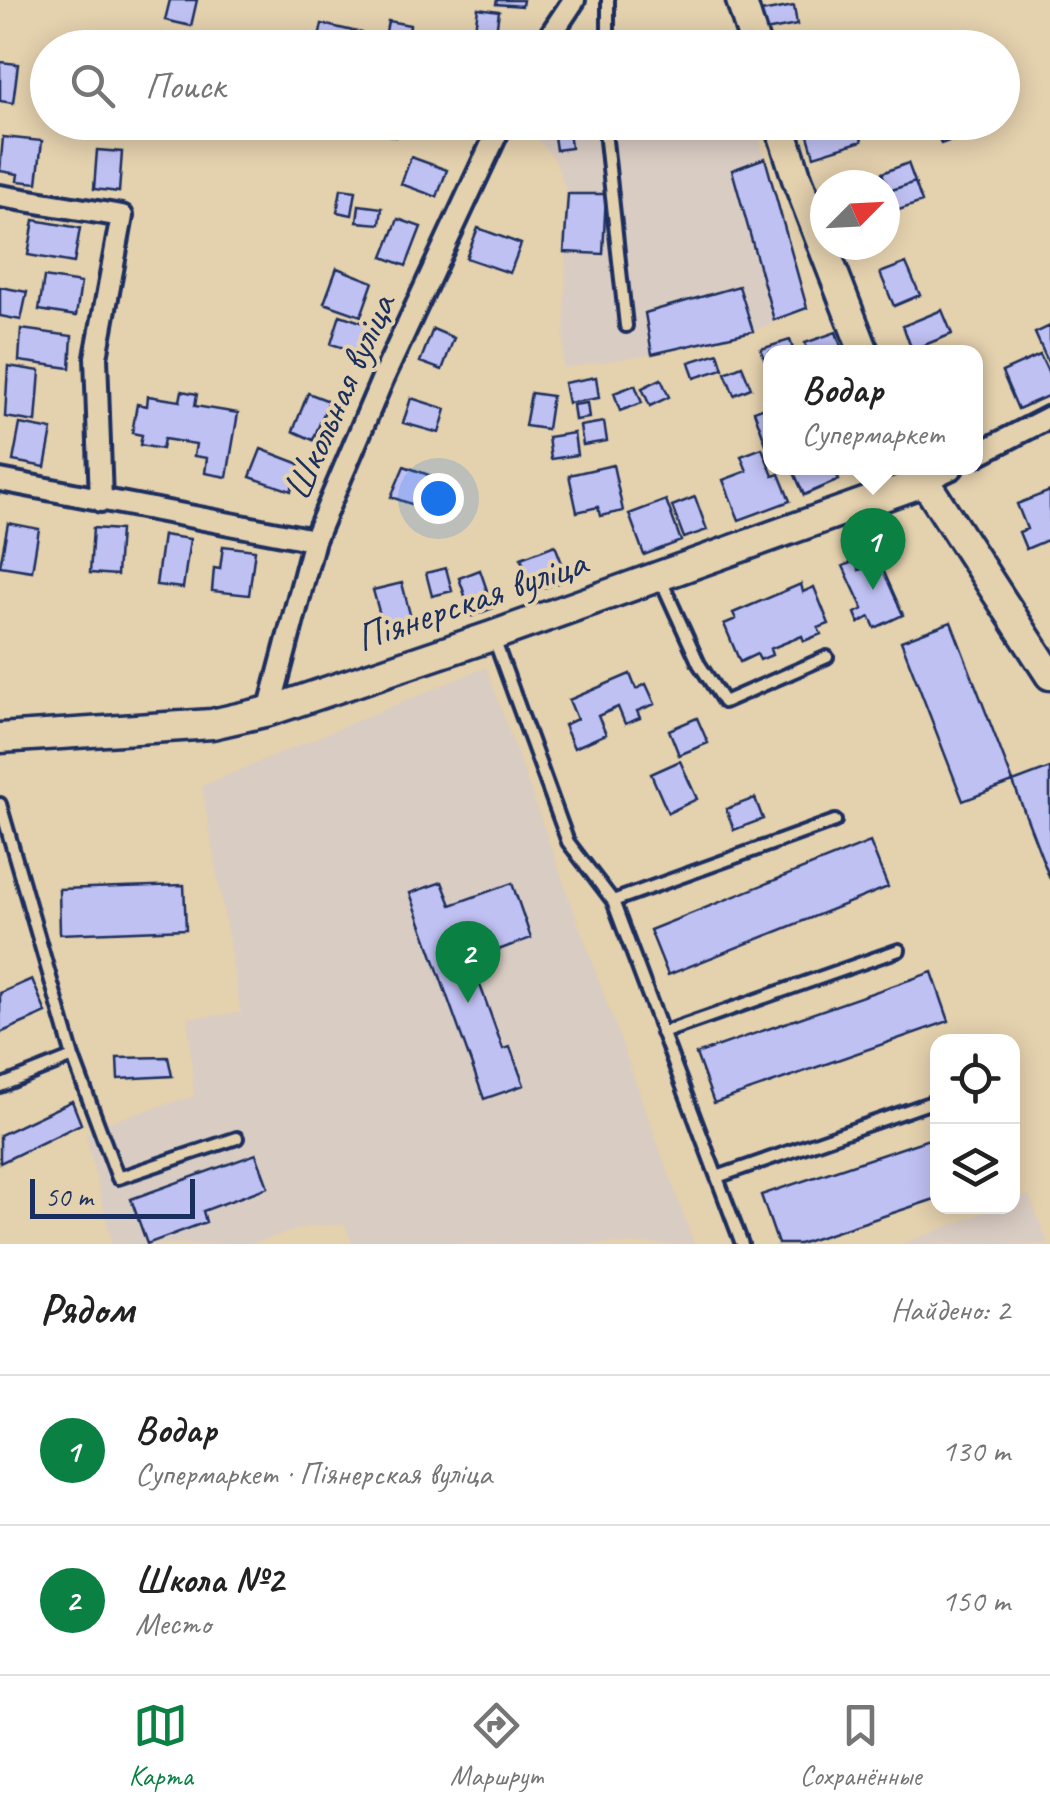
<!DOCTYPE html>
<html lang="ru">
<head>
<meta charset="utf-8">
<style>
	:root { --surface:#fff; --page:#f6f6f6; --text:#222; --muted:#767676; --line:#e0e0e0; --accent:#0b8043 }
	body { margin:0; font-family:Caveat,sans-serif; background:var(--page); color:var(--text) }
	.controls { position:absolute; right:30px; bottom:30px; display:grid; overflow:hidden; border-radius:20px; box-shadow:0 5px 25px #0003 }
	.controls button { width:90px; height:90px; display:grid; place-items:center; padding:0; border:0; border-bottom:2px solid var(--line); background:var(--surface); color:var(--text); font:50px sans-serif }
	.compass { position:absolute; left:810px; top:170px; width:90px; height:90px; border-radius:50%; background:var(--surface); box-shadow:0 5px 25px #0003; rotate:66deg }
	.scale { position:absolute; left:30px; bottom:25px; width:165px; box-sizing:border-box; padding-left:10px; border:5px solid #1b2f5e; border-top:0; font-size:28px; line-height:35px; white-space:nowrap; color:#1b2f5e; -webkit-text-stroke:8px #e4d1ae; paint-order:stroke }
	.you { position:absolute; left:438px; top:498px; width:35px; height:35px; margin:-25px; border:8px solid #fff; border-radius:50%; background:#1a73e8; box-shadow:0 0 0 15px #1a73e833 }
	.badge { display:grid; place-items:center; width:65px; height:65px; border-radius:50%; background:var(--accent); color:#fff; font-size:32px; font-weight:700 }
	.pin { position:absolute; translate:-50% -82px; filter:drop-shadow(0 2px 5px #0008) }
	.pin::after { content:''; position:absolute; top:52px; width:35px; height:30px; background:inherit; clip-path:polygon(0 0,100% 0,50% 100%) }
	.popup { position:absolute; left:763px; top:345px; width:220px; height:130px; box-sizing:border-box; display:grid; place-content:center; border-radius:20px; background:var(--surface); filter:drop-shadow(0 2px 8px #0005); font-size:32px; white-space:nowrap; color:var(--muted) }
	.popup b { font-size:38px; color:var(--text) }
	.popup::after { content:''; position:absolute; left:50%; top:100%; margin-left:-20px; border:20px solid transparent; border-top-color:var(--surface) }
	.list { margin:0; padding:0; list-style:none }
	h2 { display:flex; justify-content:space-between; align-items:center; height:130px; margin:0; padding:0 40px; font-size:42px }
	h2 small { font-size:32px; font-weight:400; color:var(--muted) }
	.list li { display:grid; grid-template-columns:65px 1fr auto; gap:30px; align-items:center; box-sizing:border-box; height:150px; padding:0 40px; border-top:2px solid var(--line) }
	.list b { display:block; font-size:38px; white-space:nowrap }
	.list p { margin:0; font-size:32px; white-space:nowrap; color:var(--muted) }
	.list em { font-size:32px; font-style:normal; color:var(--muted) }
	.icon { flex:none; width:55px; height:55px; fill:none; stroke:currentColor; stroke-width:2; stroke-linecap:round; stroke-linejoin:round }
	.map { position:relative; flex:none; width:1050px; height:1244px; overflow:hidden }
	.search { position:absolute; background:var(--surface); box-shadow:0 5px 25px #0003; left:30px; right:30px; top:30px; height:110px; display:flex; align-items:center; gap:25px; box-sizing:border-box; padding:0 35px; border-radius:55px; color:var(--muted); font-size:38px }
	.sheet { height:430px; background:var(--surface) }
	nav { display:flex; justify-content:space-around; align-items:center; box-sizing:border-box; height:140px; border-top:2px solid var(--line); background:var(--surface); font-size:28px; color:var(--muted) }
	nav a { display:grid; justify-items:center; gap:5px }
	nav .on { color:var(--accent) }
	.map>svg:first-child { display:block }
	.built { fill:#d9ccc3 }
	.building { fill:#c0c1f3; stroke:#1b2f5e; stroke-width:2.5 }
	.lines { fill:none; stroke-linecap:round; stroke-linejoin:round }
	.lane-casing { stroke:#1b2f5e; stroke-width:18 }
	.street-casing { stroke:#1b2f5e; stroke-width:28 }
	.secondary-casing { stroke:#1b2f5e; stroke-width:35 }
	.lane { stroke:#e4d1ae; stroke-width:10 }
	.street { stroke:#e4d1ae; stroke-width:20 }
	.secondary { stroke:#e4d1ae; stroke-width:28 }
	.labels { text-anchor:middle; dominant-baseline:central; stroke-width:8; stroke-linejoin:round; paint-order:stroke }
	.street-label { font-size:40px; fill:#1b2f5e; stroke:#e4d1ae }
</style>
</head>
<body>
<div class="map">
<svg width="1050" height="1244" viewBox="0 0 1050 1244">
	<rect width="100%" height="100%" fill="#e4d1ae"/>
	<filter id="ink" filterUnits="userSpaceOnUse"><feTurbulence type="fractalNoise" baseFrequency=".01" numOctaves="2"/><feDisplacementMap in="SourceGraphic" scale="20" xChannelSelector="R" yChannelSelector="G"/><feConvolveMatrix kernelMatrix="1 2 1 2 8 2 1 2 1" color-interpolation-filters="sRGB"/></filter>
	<g filter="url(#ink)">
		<!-- built -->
		<path class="built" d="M 523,123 L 755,123 L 807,308 L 753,331 L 652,354 L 563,368 L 568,194 L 554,158 Z
			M 486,667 L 694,1244 L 352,1244 L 345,1224 L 306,1227 L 250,1244 L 112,1244 L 86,1135 L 98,1125 L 194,1096 L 188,1018 L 241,1013 L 202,786 Z
			M 1029,1195 L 1048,1244 L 902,1244 L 999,1207 L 1012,1206 L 1013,1201 Z"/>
		<!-- building -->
		<path class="building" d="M 170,0 L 197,0 L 191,26 L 165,20 Z
			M 497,0 L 523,0 L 522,6 L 496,4 Z
			M 794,6 L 797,25 L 765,31 L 761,12 Z
			M 478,8 L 499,11 L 496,32 L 475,29 Z
			M 388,21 L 410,25 L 406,48 L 383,48 Z
			M 322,24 L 380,37 L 378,48 L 317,47 Z
			M 449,28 L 499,40 L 498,48 L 444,48 Z
			M 0,62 L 18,64 L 13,103 L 0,101 Z
			M 365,122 L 400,122 L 396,137 L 364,128 Z
			M 552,122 L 568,122 L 571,148 L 556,150 Z
			M 804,122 L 856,122 L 862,141 L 814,156 Z
			M 959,122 L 963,136 L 941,144 L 936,129 Z
			M 3,137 L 42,141 L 37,183 L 17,181 L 18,174 L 0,171 Z
			M 97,150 L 122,152 L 119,192 L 94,189 Z
			M 411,157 L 447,170 L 437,197 L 401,184 Z
			M 765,158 L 807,308 L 774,320 L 732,170 Z
			M 908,163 L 915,182 L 889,191 L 882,173 Z
			M 915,182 L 922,202 L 896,211 L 889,191 Z
			M 341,189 L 356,191 L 352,215 L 337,212 Z
			M 568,194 L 606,194 L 603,254 L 564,252 Z
			M 359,205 L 382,208 L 380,224 L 357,222 Z
			M 398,219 L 421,227 L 406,266 L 383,257 Z
			M 34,220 L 80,228 L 74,263 L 28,255 Z
			M 478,228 L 521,244 L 510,273 L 466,258 Z
			M 850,245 L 878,245 L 853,254 Z
			M 906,263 L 920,295 L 894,306 L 880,273 Z
			M 337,268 L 373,282 L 361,316 L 324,303 Z
			M 44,277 L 81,283 L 76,316 L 39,310 Z
			M 739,286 L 753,331 L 652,354 L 645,313 Z
			M 0,287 L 27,292 L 21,320 L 0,316 Z
			M 942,310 L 952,334 L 912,350 L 903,326 Z
			M 340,315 L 373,326 L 364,354 L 331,344 Z
			M 1050,326 L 1050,361 L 1048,362 L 1035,333 Z
			M 21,329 L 72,336 L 70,368 L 19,361 Z
			M 433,329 L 454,338 L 442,370 L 420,362 Z
			M 836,332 L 843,352 L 808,352 L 805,343 Z
			M 790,340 L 794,352 L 770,352 L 770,369 L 768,370 L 761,349 Z
			M 718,353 L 723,369 L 694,378 L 689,362 Z
			M 1040,355 L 1050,376 L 1050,395 L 1018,409 L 1002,372 Z
			M 8,366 L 40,371 L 36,422 L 5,417 Z
			M 742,366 L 751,388 L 734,395 L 725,373 Z
			M 596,377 L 599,398 L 568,403 L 564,383 Z
			M 661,379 L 669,397 L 650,406 L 642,388 Z
			M 635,385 L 642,403 L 620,411 L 614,393 Z
			M 182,391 L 197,394 L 195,406 L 238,413 L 227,477 L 205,473 L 207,458 L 194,456 L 196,444 L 164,439 L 162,449 L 140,445 L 142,435 L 132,433 L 137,404 L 147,406 L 148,396 L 180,401 Z
			M 308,393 L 329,401 L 313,440 L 293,431 Z
			M 531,393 L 552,396 L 547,429 L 525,426 Z
			M 411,398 L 446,409 L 439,433 L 403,423 Z
			M 587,403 L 589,418 L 575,420 L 573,405 Z
			M 770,405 L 770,443 L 766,444 L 754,411 Z
			M 604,422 L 607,441 L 583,445 L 580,426 Z
			M 20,424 L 52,430 L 45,467 L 13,461 Z
			M 574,433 L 577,455 L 551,459 L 548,437 Z
			M 762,448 L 773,476 L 779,474 L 790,501 L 739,520 L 723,480 L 747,471 L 741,456 Z
			M 261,449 L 300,464 L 291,491 L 250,477 Z
			M 613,465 L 623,511 L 600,516 L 598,507 L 577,512 L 569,475 Z
			M 404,466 L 448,482 L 437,513 L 391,497 Z
			M 792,468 L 834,468 L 839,480 L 804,495 Z
			M 1050,491 L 1050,539 L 1026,549 L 1019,532 L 1027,529 L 1017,504 Z
			M 695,497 L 707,530 L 684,538 L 672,506 Z
			M 666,500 L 681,541 L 644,555 L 629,514 Z
			M 8,523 L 39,529 L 32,571 L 0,566 Z
			M 93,528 L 120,530 L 117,575 L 90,573 Z
			M 163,535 L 190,539 L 183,588 L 156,585 Z
			M 555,545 L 568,579 L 533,592 L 521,558 Z
			M 223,546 L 255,550 L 249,595 L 212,591 L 214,568 L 220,569 Z
			M 855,561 L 859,570 L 879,561 L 903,615 L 875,628 L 870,617 L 859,623 L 855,613 L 863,609 L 843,566 Z
			M 446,568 L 452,591 L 432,596 L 426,573 Z
			M 480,570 L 493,608 L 472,616 L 459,578 Z
			M 402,583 L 413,626 L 385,633 L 373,590 Z
			M 801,584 L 803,592 L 814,587 L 829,624 L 818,628 L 821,634 L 804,641 L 802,636 L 770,649 L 772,655 L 760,660 L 757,654 L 740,662 L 724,624 L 736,619 L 733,613 Z
			M 951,622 L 1013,782 L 963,801 L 901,641 Z
			M 630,674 L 636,689 L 646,684 L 655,704 L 637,711 L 640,718 L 625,724 L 618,707 L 598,716 L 606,734 L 574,748 L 564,725 L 577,719 L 569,700 Z
			M 697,718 L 708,743 L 679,755 L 669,730 Z
			M 680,761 L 697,799 L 668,813 L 651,774 Z
			M 1050,768 L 1050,879 L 1013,782 Z
			M 755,798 L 763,819 L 734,830 L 726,809 Z
			M 870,842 L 888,887 L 668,975 L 650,930 Z
			M 442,882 L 451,905 L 512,883 L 531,938 L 471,960 L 503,1049 L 510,1047 L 524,1085 L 484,1099 L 410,893 Z
			M 184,885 L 186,929 L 60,934 L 59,889 Z
			M 932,972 L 949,1021 L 714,1103 L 696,1054 Z
			M 32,979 L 46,1013 L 0,1033 L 0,993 Z
			M 168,1057 L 172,1076 L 118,1079 L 117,1058 Z
			M 72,1101 L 81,1124 L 0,1163 L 0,1135 Z
			M 938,1136 L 938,1198 L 799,1244 L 778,1244 L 761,1195 Z
			M 256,1154 L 268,1187 L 203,1211 L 206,1222 L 147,1244 L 131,1199 Z"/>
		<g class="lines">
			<!-- lane casing -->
			<g class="lane-casing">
				<path id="lane" d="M 608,48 L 608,0
					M 604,122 L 626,326
					M 660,578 L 699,664 L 724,702 L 827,657
					M 493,636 L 568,842 L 613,901 L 742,1244
					M 0,804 L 73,1057 L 118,1178 L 237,1138
					M 613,901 L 835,821
					M 662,1033 L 899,950
					M 0,1086 L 73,1057
					M 717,1177 L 938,1100"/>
			</g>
			<!-- street casing -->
			<g class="street-casing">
				<path id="street" d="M 542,48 L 574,0
					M 0,196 L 122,216 L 96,357 L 101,501
					M 976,455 L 1050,417
					M 0,480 L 314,540
					M 923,482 L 952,468
					M 269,711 L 314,540 L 383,378 L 502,122"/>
			</g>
			<!-- secondary casing -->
			<g class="secondary-casing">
				<path id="secondary" d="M 741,0 L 756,48
					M 779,122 L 797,179 L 864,352
					M 916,468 L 1050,675
					M 0,738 L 212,724 L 269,711 L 492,636 L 923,482"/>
			</g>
			<!-- lane -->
			<use href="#lane" class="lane"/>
			<!-- street -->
			<use href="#street" class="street"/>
			<!-- secondary -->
			<use href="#secondary" class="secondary"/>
		</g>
	</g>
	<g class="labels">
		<!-- street labels -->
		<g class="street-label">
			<text transform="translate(339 397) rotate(-66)">Школьная вуліца</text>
			<text transform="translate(471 600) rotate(-19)">Піянерская вуліца</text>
		</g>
	</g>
</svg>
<div class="controls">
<button><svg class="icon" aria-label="locate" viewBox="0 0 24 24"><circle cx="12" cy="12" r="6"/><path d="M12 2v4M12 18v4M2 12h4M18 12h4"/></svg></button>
<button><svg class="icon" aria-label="layers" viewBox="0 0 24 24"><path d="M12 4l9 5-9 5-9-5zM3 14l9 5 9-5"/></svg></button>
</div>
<svg class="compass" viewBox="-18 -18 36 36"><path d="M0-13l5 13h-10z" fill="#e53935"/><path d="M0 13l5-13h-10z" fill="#767676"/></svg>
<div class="scale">50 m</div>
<div class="you"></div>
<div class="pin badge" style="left:873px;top:590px">1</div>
<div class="popup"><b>Водар</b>Супермаркет</div>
<div class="pin badge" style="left:468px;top:1003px">2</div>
<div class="search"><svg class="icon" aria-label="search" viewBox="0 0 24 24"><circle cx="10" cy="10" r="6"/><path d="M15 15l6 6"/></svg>Поиск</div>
</div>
<section class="sheet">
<h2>Рядом<small>Найдено: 2</small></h2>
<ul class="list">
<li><span class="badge">1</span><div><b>Водар</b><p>Супермаркет · Піянерская вуліца</p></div><em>130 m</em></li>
<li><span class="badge">2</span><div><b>Школа №2</b><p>Место</p></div><em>150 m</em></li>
</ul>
</section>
<nav>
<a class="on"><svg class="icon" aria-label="map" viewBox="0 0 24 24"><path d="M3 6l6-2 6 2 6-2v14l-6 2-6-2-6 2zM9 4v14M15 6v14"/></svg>Карта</a>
<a><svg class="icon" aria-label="directions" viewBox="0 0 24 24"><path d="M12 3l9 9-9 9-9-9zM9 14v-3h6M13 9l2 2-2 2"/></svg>Маршрут</a>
<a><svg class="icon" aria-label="saved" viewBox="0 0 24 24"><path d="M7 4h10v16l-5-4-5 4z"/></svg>Сохранённые</a>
</nav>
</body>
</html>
